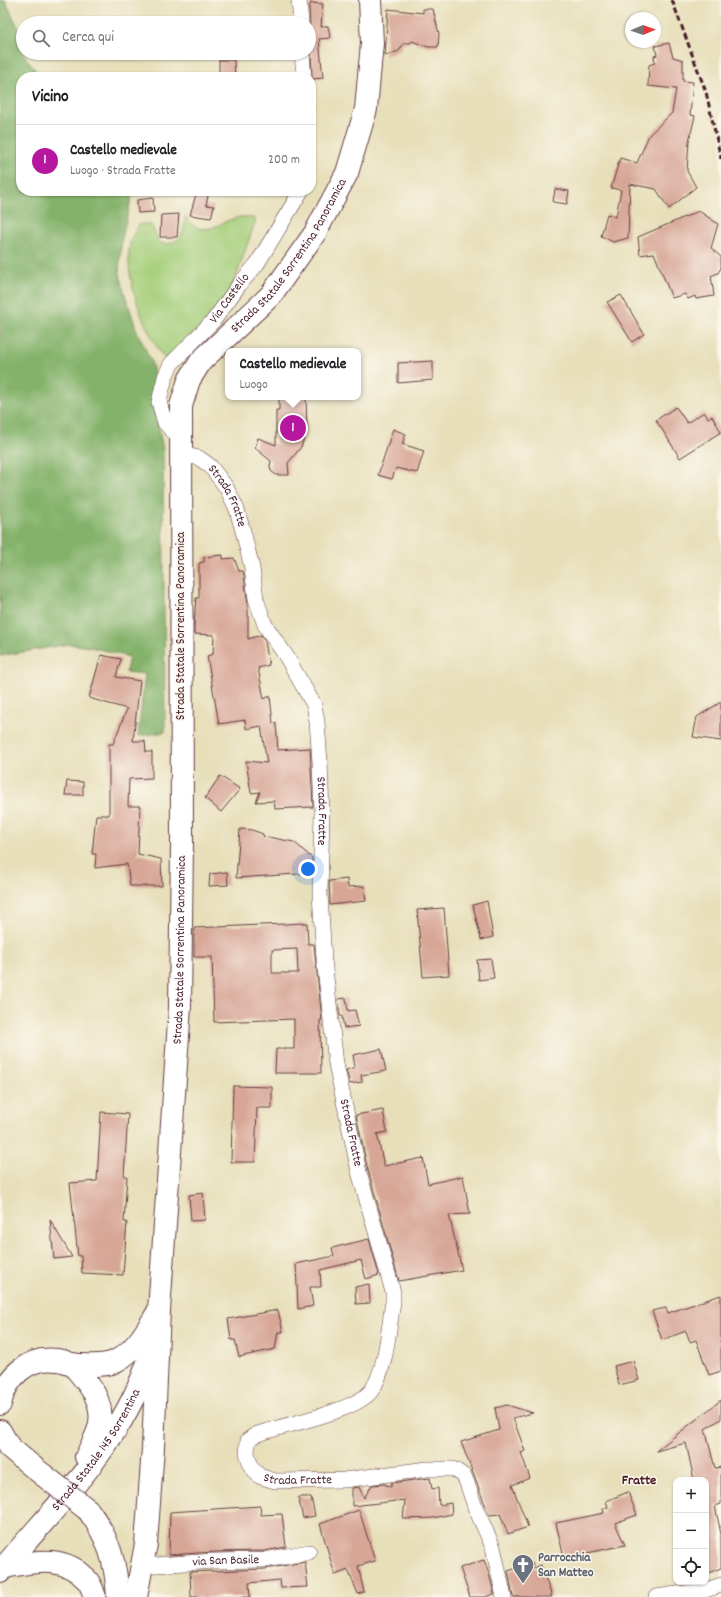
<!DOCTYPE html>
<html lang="it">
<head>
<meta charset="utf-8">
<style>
	:root { --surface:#fff; --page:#f2f2f2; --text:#202124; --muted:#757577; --line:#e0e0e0; --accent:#b5179e }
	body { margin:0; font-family:Dekko,sans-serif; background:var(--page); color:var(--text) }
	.controls { position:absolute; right:12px; bottom:12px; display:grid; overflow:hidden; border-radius:8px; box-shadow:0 1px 3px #0004 }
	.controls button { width:36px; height:36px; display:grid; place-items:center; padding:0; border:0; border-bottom:1px solid var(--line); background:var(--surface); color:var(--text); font:20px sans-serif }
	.compass { position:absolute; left:625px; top:12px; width:36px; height:36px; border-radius:50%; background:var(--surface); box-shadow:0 1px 3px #0004; rotate:88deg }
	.you { position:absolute; left:308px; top:869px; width:14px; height:14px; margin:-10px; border:3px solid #fff; border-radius:50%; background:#1a73e8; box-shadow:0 0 0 6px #1a73e833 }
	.badge { display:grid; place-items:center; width:26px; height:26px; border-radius:50%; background:var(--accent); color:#fff; font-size:13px; font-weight:700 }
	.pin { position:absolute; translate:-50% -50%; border:2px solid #fff; box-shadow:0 1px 4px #0006 }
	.popup { position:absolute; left:225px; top:348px; width:136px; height:52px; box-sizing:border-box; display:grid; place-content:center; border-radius:8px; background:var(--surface); filter:drop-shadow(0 1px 3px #0005); font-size:13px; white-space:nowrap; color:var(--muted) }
	.popup b { font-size:15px; color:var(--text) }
	.popup::after { content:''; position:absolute; left:50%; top:100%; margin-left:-8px; border:8px solid transparent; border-top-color:var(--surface) }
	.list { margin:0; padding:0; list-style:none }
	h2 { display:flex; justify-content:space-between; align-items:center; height:52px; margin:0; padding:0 16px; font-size:17px }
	h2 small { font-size:13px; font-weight:400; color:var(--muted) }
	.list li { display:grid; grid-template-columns:26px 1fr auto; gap:12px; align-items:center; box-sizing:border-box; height:72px; padding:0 16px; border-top:1px solid var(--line) }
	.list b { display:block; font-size:15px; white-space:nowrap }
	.list p { margin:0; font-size:13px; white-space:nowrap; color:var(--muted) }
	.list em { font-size:13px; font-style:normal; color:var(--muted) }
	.icon { flex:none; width:22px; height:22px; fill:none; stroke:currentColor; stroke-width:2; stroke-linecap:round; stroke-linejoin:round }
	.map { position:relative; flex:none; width:721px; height:1597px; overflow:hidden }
	.search { position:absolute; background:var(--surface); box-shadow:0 1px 3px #0004; left:16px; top:16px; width:300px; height:44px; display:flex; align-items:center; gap:10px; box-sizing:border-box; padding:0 14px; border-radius:22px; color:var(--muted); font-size:15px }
	.panel { position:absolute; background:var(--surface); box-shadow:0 1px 3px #0004; left:16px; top:72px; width:300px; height:124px; border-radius:16px }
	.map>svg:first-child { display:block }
	.green { fill:#a6cf7b; stroke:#787753 }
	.forest { fill:#84b26b; stroke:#67684b }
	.building { fill:#d7a696; fill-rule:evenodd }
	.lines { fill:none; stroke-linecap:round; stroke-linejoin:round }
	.minor-casing { stroke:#623c40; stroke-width:16 }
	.primary-casing { stroke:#623c40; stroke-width:24 }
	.trunk-casing { stroke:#623c40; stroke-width:24 }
	.minor { stroke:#fff; stroke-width:15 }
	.primary { stroke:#fff; stroke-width:22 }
	.trunk { stroke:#fff; stroke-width:22 }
	.rail { stroke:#4a1f2b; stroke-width:3; stroke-dasharray:6 3; stroke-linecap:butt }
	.primary-bridge-casing { stroke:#623c40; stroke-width:24; stroke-linecap:butt }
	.primary-bridge { stroke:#fff; stroke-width:22 }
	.labels { text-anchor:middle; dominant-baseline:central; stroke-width:3; stroke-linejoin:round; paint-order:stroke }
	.street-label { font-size:13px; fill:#4a1f2b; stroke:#fbf7ec }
	.worship-label { font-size:13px; font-weight:bold; fill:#5b616d; stroke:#fbf7ec; text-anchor:start }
	.neighbourhood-label { font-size:14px; font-weight:bold; fill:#4a1f2b; stroke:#fbf7ec }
</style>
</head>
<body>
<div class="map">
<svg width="721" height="1597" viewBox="0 0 721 1597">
	<rect width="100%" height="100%" fill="#fbf7ec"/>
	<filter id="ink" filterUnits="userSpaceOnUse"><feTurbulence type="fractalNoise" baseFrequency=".025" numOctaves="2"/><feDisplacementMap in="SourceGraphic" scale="8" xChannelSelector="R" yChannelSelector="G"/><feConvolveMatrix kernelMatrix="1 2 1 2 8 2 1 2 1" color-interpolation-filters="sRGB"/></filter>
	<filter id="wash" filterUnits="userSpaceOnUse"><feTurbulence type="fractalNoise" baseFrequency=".012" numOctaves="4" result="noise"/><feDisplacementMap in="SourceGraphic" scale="16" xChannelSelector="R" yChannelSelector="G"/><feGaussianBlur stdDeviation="0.9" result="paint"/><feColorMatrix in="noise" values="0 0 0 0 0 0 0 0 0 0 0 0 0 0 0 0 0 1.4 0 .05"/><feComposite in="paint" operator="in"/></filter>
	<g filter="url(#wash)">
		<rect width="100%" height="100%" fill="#e7dfba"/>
		<!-- green -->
		<path class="green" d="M 185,216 C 204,243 218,220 241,217 C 245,216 252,218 256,219 L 237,274 L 223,304 L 169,358 L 165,359 C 145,333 121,272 131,240 C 133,234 137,228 140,224 L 150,224 C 155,229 155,239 161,243 C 164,245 169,244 173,242 C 185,237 184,227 185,216 Z"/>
		<!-- forest -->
		<path class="forest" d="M 0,0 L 5,0 L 18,27 L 19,48 L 40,77 L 21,77 L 21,191 L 133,191 L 122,238 L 119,269 L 123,288 L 137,331 L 151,361 L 156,382 L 153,399 L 163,450 L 165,732 L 138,736 L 145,674 L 126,672 L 129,657 L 95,648 L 69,644 L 0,656 Z"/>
		<g id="blocks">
			<!-- building -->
			<path class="building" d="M 311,3 L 323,4 L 321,27 L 328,26 L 330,38 L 319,39 L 323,78 L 312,79 L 311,52 L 309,47 L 310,22 L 309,8 Z
				M 388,9 L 423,13 L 423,9 L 433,9 L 439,34 L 438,47 L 428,47 L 412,41 L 410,43 L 404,43 L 399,51 L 385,56 Z
				M 669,43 L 673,57 L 683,60 L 683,81 L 693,82 L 690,115 L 695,116 L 689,141 L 687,171 L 696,187 L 669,209 L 656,189 L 630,184 L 628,238 L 613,242 L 601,236 L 607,214 L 616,217 L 621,190 L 611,188 L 620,158 L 637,163 L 649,135 L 672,113 L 676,89 L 648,86 L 649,65 L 655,63 L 654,56 L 657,55 L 655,46 Z
				M 219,60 L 234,60 L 235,77 L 219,77 Z
				M 555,189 L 569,191 L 567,204 L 553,202 Z
				M 197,191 L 209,191 L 206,205 L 214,206 L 211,218 L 190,215 Z
				M 153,198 L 154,212 L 138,213 L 137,200 Z
				M 699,211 L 718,224 L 711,248 L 721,257 L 721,268 L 718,273 L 711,276 L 714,296 L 696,299 L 695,296 L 688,299 L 685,294 L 672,298 L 654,253 L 640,255 L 638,237 Z
				M 179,214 L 177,237 L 160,237 L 161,215 Z
				M 621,295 L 644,334 L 632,342 L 607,302 Z
				M 433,361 L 433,380 L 398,383 L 398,363 Z
				M 279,397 L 306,397 L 307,430 L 301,447 L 288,463 L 289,475 L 276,475 L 271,471 L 270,466 L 271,461 L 255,448 L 258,438 L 276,445 L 276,410 L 279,410 Z
				M 676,407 L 687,423 L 704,412 L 708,418 L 712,416 L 721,432 L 680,458 L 656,420 Z
				M 393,429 L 406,434 L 402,444 L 424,451 L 417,473 L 396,468 L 392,479 L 378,475 Z
				M 223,555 L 223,559 L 234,558 L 239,571 L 243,571 L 248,604 L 248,639 L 261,635 L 265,641 L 269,665 L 258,668 L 264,699 L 270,696 L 273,724 L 276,723 L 278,750 L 310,748 L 313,807 L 275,809 L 274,801 L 256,802 L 260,792 L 251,793 L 246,761 L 267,763 L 261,726 L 246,729 L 245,720 L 219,724 L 207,656 L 213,654 L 214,635 L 194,634 L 194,626 L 196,598 L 199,598 L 199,563 L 204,562 L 204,557 Z
				M 101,655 L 121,659 L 116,677 L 140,681 L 133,741 L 145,741 L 146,752 L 152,752 L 152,778 L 129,779 L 128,806 L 140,806 L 138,854 L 161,859 L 162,886 L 130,886 L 127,864 L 95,868 L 96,854 L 92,854 L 96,815 L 109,815 L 109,744 L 113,744 L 127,709 L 89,698 Z
				M 721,702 L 721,741 L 693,737 L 697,717 Z
				M 220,776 L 240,789 L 221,812 L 205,798 Z
				M 67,781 L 83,782 L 83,795 L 65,795 Z
				M 240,829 L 252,830 L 263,834 L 263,836 L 294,842 L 312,858 L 312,873 L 236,878 Z
				M 227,872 L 228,885 L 209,886 L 210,874 Z
				M 347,879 L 348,887 L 364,886 L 366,901 L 330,905 L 329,881 Z
				M 487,901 L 493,937 L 481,940 L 473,905 Z
				M 444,908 L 449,975 L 423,977 L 417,910 Z
				M 307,923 L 308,944 L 314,944 L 322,1020 L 320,1020 L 321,1073 L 275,1073 L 276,1049 L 294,1049 L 294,1019 L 214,1022 L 212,957 L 194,957 L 194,928 ZM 297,949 L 298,973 L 272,973 L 272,950 Z
				M 491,959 L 494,978 L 479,980 L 477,960 Z
				M 346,998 L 348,1011 L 355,1010 L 359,1026 L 344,1028 L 342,1016 L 340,1016 L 338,999 Z
				M 381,1049 L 386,1071 L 361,1075 L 362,1082 L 350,1084 L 346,1070 L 355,1067 L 353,1055 Z
				M 233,1086 L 272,1087 L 272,1108 L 257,1108 L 255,1162 L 231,1162 Z
				M 383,1110 L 387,1132 L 377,1134 L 384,1166 L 423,1158 L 428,1184 L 463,1176 L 470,1214 L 449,1215 L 462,1270 L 399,1281 L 368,1170 L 356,1115 Z
				M 101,1112 L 128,1114 L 124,1176 L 127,1176 L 124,1222 L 127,1222 L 123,1275 L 82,1273 L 81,1256 L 78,1256 L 70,1183 L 97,1181 Z
				M 203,1193 L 205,1220 L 191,1221 L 189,1195 Z
				M 50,1220 L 72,1257 L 54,1259 Z
				M 369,1239 L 379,1275 L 366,1279 L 361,1260 L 320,1270 L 321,1287 L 310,1287 L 313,1306 L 298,1309 L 296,1264 L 334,1256 L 332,1248 Z
				M 369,1284 L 370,1303 L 356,1304 L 355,1287 Z
				M 721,1295 L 721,1371 L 709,1375 L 696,1340 L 690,1342 L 686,1331 L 662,1340 L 652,1311 L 666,1308 L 668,1313 Z
				M 278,1310 L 283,1332 L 278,1332 L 275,1349 L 239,1357 L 235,1340 L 231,1340 L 228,1319 Z
				M 633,1361 L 639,1380 L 619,1385 L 614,1366 Z
				M 721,1400 L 721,1419 L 705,1429 L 715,1468 L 721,1467 L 721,1504 L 715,1506 L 721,1534 L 721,1568 L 706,1574 L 706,1480 L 694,1480 L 686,1443 L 656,1451 Z
				M 507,1405 L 533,1413 L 513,1418 L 525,1451 L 521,1453 L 530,1478 L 512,1485 L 528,1527 L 508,1534 L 500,1514 L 489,1515 L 461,1442 L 499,1430 L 495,1408 Z
				M 430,1478 L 432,1489 L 438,1488 L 439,1505 L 451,1503 L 452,1514 L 433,1518 L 403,1519 L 405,1500 L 352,1506 L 352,1488 L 359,1487 L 364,1498 L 372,1485 L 384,1484 L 391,1487 L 391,1483 Z
				M 628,1492 L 637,1515 L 615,1523 L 625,1545 L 564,1558 L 556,1523 L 604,1513 L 603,1509 L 608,1507 L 606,1501 Z
				M 298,1497 L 311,1497 L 315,1516 L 303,1518 Z
				M 260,1506 L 261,1515 L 282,1514 L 286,1547 L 264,1551 L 214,1552 L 169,1555 L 170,1512 Z
				M 359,1510 L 375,1561 L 358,1566 L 364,1592 L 358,1594 L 348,1570 L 335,1575 L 320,1524 Z
				M 484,1560 L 490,1577 L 494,1594 L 485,1597 L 470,1597 L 460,1568 Z
				M 305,1562 L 308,1587 L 281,1588 L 280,1580 L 249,1583 L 250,1597 L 191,1597 L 190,1572 L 265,1569 Z
				M 532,1563 L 534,1568 L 541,1565 L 552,1597 L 513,1597 L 508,1571 Z"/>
		</g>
	</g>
	<g filter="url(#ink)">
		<use href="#blocks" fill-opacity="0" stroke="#623c40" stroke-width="1"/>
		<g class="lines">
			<!-- minor casing -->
			<g class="minor-casing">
				<g id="minor">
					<path d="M 299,0 L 301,23"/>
					<path d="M 302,53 L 304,77"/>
					<path id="s1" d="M 180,439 L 165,423 L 159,402 L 165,377 L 171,364 L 214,320 L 239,285 L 257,264 L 301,191"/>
					<path id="s2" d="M 181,454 L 199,458 L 210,466 L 226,487 L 236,507 L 243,531 L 252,568 L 256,599 L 265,625 L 286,656 L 314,705 L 317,722 L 320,762 L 322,813 L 320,894 L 324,960 L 336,1064 L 359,1172 L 393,1292 L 393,1302 C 389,1326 386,1372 371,1391 C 355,1412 282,1425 255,1435 L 248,1440 L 247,1453 L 251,1466 L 259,1476 L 275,1481 L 344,1480 L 427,1469 L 452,1469 L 457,1471 L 464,1476 L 467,1483 L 475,1507 L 493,1547 L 504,1597"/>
					<path id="s3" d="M 142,1566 L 214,1561 L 265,1560 L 309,1552"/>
					<path d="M 656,1597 L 706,1590 L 721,1585"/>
				</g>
			</g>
			<!-- primary casing -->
			<g class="primary-casing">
				<g id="primary">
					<path d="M 0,1404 C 6,1377 28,1356 57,1360 C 62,1360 67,1363 72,1364 C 82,1366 105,1366 114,1362 C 136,1351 146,1331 158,1312"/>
					<path d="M 0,1431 L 9,1447 L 33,1467"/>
					<path d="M 88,1510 C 109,1538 116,1563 118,1597"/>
					<path id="s4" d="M 136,1597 L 146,1544 L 153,1448 L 159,1311 L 180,1007 L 182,845 L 181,406 L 189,380 L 201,361 L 271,295 L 315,233 L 347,173 L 366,109 L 372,43 L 370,0"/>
				</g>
			</g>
			<!-- trunk casing -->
			<g class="trunk-casing">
				<g id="trunk">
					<path d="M 72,1364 C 86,1381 104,1399 100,1423 C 99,1433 90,1448 86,1457"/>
					<path d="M 4,1567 C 33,1562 65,1554 87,1580 C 91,1584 93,1592 95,1597"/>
					<path id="s5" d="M 0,1572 C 54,1507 119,1447 147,1365 C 153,1347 156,1329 159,1311"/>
				</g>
			</g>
			<!-- minor -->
			<use href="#minor" class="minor"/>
			<!-- primary -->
			<use href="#primary" class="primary"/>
			<!-- trunk -->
			<use href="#trunk" class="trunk"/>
			<!-- rail -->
			<path class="rail" d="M 672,0 L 706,92 L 721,159"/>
			<!-- primary-bridge casing -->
			<g class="primary-bridge-casing">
				<path id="primary-bridge" d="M 33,1467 L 88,1510"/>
			</g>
			<!-- primary-bridge -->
			<use href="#primary-bridge" class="primary-bridge"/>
		</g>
	</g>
	<!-- icons -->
	<defs>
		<g id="church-pin" transform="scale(1.15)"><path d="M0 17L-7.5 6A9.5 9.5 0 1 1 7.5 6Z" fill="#6b7280" stroke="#fbf7ec"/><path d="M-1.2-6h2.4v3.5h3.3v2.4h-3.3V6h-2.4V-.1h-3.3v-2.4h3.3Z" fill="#fff"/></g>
	</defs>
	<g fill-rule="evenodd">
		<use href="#church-pin" x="523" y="1565"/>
	</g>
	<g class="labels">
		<!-- street labels -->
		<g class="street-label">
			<text stroke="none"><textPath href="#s4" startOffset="1381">Strada Statale Sorrentina Panoramica</textPath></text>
			<text stroke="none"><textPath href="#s1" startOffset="172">Via Castello</textPath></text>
			<text stroke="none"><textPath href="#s2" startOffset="67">Strada Fratte</textPath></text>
			<text transform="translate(181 626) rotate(-90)">Strada Statale Sorrentina Panoramica</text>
			<text stroke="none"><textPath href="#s2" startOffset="403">Strada Fratte</textPath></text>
			<text stroke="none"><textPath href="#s4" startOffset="649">Strada Statale Sorrentina Panoramica</textPath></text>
			<text stroke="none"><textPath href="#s2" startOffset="727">Strada Fratte</textPath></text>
			<text stroke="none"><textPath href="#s5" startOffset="156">Strada Statale 145 Sorrentina</textPath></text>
			<text stroke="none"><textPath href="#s2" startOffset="1207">Strada Fratte</textPath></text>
			<text stroke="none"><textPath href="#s3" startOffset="84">via San Basile</textPath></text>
		</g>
		<!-- worship labels -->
		<g class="worship-label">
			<text x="538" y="1558">Parrocchia<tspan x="538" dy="15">San Matteo</tspan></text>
		</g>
		<!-- neighbourhood labels -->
		<g class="neighbourhood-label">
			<text x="639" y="1481">Fratte</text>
		</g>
	</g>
</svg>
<div class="controls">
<button>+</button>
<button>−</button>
<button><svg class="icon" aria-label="locate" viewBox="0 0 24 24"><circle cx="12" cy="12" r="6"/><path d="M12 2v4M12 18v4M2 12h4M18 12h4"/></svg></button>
</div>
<svg class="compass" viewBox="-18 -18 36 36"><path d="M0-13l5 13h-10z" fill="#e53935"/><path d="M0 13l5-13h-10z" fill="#757577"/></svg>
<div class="you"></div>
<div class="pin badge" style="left:293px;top:428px">1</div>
<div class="popup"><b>Castello medievale</b>Luogo</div>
<div class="search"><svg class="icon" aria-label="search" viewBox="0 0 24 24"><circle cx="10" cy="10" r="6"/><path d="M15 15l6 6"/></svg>Cerca qui</div>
<section class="panel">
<h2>Vicino<small></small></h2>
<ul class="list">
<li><span class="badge">1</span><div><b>Castello medievale</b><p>Luogo · Strada Fratte</p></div><em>200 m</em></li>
</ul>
</section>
</div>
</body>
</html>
